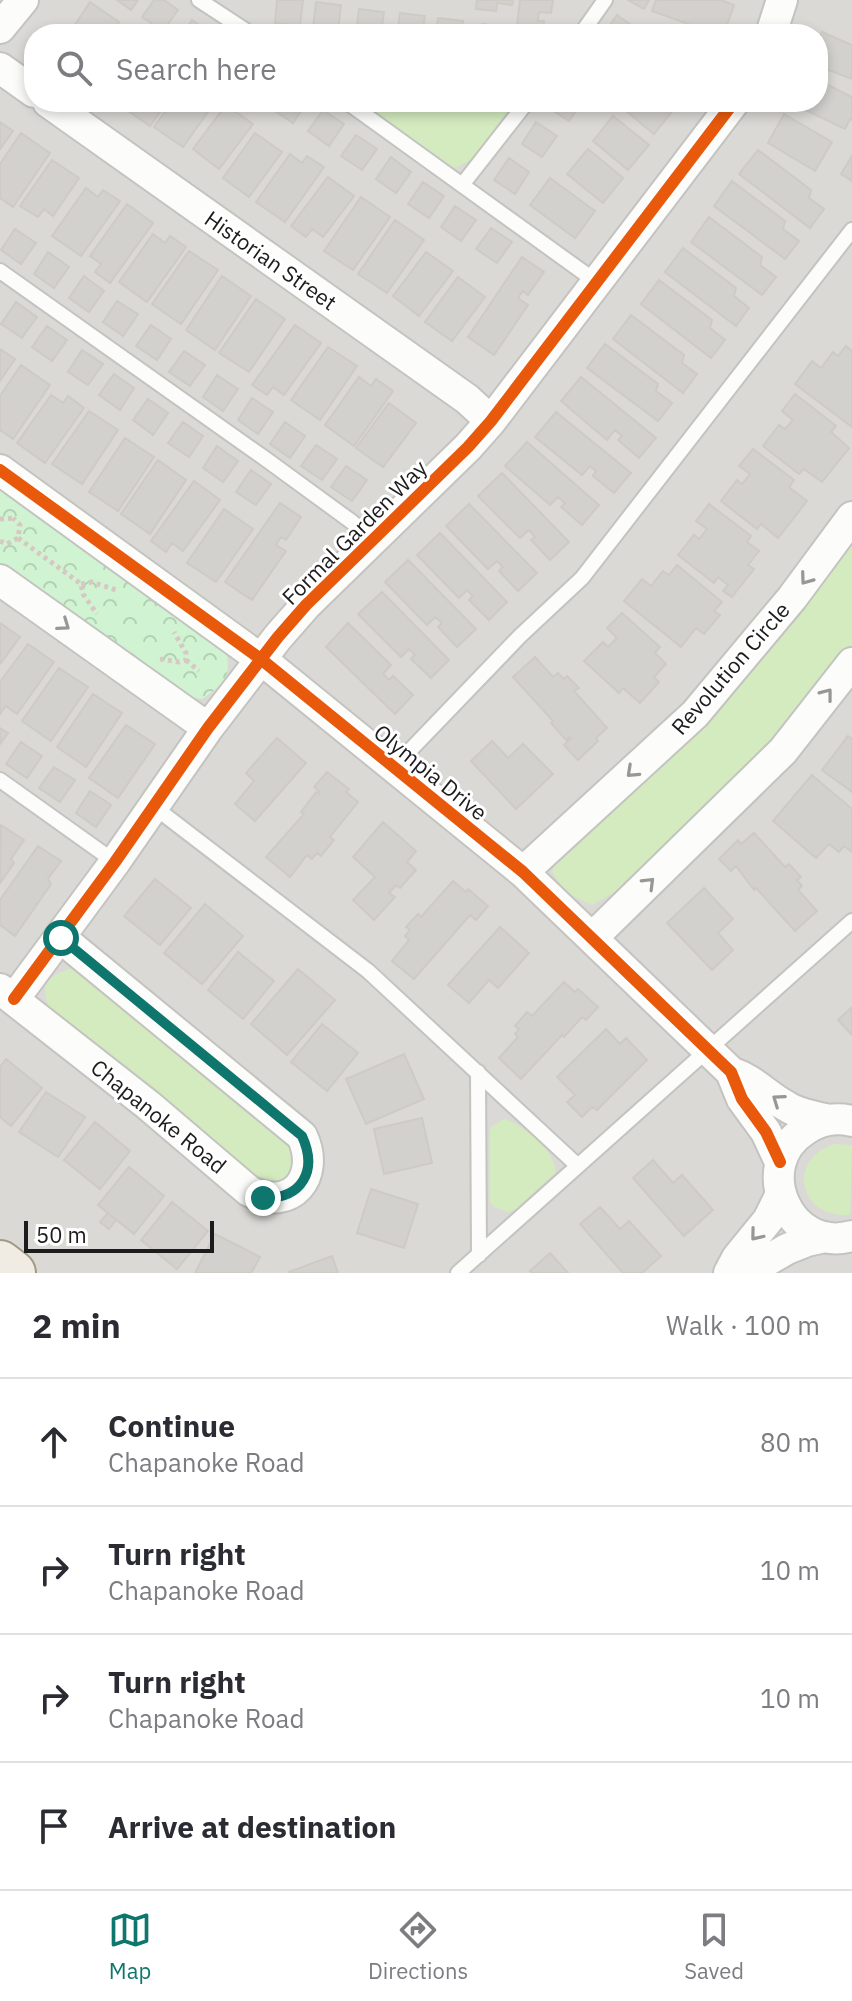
<!DOCTYPE html>
<html lang="en">
<head>
<meta charset="utf-8">
<style>
	:root { --surface:#fff; --page:#f2f2f3; --text:#2b2b33; --muted:#7c7c81; --line:#e1e1e2; --accent:#0f766e }
	body { margin:0; font-family:"IBM Plex Sans",sans-serif; background:var(--page); color:var(--text) }
	.scale { position:absolute; left:24px; bottom:20px; width:190px; box-sizing:border-box; padding-left:8px; border:4px solid #1c1c1c; border-top:0; font-size:22px; line-height:28px; white-space:nowrap; color:#1c1c1c; -webkit-text-stroke:6px #fff; paint-order:stroke }
	.stop { position:absolute; width:24px; height:24px; margin:-18px; border:6px solid #0f766e; border-radius:50%; background:#fff }
	.stop.end { background:#0f766e; border-color:#fff; box-shadow:0 2px 8px #0008 }
	.list { margin:0; padding:0; list-style:none }
	h2 { display:flex; justify-content:space-between; align-items:center; height:104px; margin:0; padding:0 32px; font-size:34px }
	h2 small { font-size:26px; font-weight:400; color:var(--muted) }
	.list li { display:grid; grid-template-columns:52px 1fr auto; gap:24px; align-items:center; box-sizing:border-box; height:128px; padding:0 32px; border-top:2px solid var(--line) }
	.list b { display:block; font-size:30px; white-space:nowrap }
	.list p { margin:0; font-size:26px; white-space:nowrap; color:var(--muted) }
	.list em { font-size:26px; font-style:normal; color:var(--muted) }
	.icon { flex:none; width:44px; height:44px; fill:none; stroke:currentColor; stroke-width:2; stroke-linecap:round; stroke-linejoin:round }
	.map { position:relative; flex:none; width:852px; height:1273px; overflow:hidden }
	.search { position:absolute; background:var(--surface); box-shadow:0 4px 12px #0003; left:24px; right:24px; top:24px; height:88px; display:flex; align-items:center; gap:20px; box-sizing:border-box; padding:0 28px; border-radius:32px; color:var(--muted); font-size:30px }
	.sheet { height:616px; background:var(--surface) }
	nav { display:flex; justify-content:space-around; align-items:center; box-sizing:border-box; height:112px; border-top:2px solid var(--line); background:var(--surface); font-size:22px; color:var(--muted) }
	nav a { display:grid; justify-items:center; gap:4px }
	nav .on { color:var(--accent) }
	.map>svg:first-child { display:block }
	.residential { fill:#dad9d6; fill-rule:evenodd }
	.grass { fill:#d4ebc0 }
	.park { fill:url(#park-crowns) }
	.building { fill:#d3d1cd; stroke:#cecbc5; stroke-width:2 }
	.lines { fill:none; stroke-linecap:round; stroke-linejoin:round }
	.lane-casing { stroke:#c3c3c0; stroke-width:18 }
	.street-casing { stroke:#c3c3c0; stroke-width:34 }
	.primary-casing { stroke:#a19981; stroke-width:48 }
	.path { stroke:#d7c8c3; stroke-width:5; stroke-dasharray:4 4; stroke-linecap:butt }
	.lane { stroke:#fcfcfb; stroke-width:14 }
	.street { stroke:#fcfcfb; stroke-width:30 }
	.primary { stroke:#f0ece3; stroke-width:44 }
	.cycleway-casing { stroke:#fff; stroke-width:17 }
	.cycleway { stroke:#e8590c; stroke-width:12 }
	.oneway { stroke:#979797 }
	.route { stroke:#0f766e; stroke-width:10 }
	.labels { text-anchor:middle; dominant-baseline:central; stroke-width:6; stroke-linejoin:round; paint-order:stroke }
	.street-label { font-size:22px; fill:#1c1c1c; stroke:#fff }
</style>
</head>
<body>
<div class="map">
<svg width="852" height="1273" viewBox="0 0 852 1273">
	<defs>
		<pattern id="park-crowns" width="20" height="18" patternUnits="userSpaceOnUse" patternTransform="scale(2)"><rect width="20" height="18" fill="#d0f4d2"/><path d="M2 6a3 3 0 1 1 6 0M12 15a3 3 0 1 1 6 0" fill="none" stroke="#b2d1b4"/></pattern>
	</defs>
	<rect width="100%" height="100%" fill="#ebeae4"/>
	<!-- residential -->
	<path class="residential" d="M 0,0 L 852,0 L 852,1273 L 0,1273 ZM 34,34 L 818,34 L 818,102 L 34,102 Z"/>
	<!-- grass -->
	<path class="grass" d="M 357,102 L 515,102 L 472,159 L 455,168 L 448,166 Z
		M 852,536 L 852,645 L 782,734 L 615,892 L 592,905 L 565,892 L 552,871 L 561,851 Z
		M 75,967 L 294,1139 L 299,1165 L 285,1183 L 259,1181 L 53,1015 C 37,986 46,976 75,967 Z
		M 504,1119 C 521,1123 559,1154 555,1173 L 516,1209 L 508,1212 L 494,1207 L 490,1202 L 490,1133 L 491,1127 Z
		M 834,1144 L 852,1145 L 850,1215 C 799,1219 786,1160 834,1144 Z"/>
	<!-- park -->
	<path class="park" d="M 0,484 L 224,644 C 233,674 227,682 202,699 L 178,694 L 0,566 Z"/>
	<!-- building -->
	<path class="building" d="M 117,0 L 138,0 L 131,10 Z
		M 154,0 L 164,0 L 178,10 L 163,31 L 142,17 Z
		M 277,0 L 303,0 L 300,26 L 275,23 Z
		M 477,0 L 513,0 L 512,5 L 497,3 L 496,11 L 476,9 Z
		M 520,0 L 553,0 L 551,13 L 539,12 L 538,21 L 544,21 L 542,34 L 516,34 Z
		M 628,0 L 649,0 L 644,9 Z
		M 656,0 L 721,0 L 734,5 L 724,34 L 716,34 L 652,11 Z
		M 90,2 L 119,22 L 111,34 L 69,34 Z
		M 316,2 L 341,5 L 338,31 L 313,28 Z
		M 359,9 L 384,12 L 381,34 L 356,34 Z
		M 400,13 L 425,16 L 422,34 L 397,34 Z
		M 617,15 L 637,29 L 634,34 L 604,34 Z
		M 438,18 L 463,21 L 462,34 L 436,34 Z
		M 192,20 L 213,34 L 183,34 Z
		M 482,24 L 507,27 L 507,34 L 481,34 Z
		M 822,32 L 852,45 L 852,79 L 818,66 L 818,41 Z
		M 818,80 L 852,97 L 852,120 L 850,119 L 845,129 L 791,103 L 818,102 Z
		M 124,102 L 167,102 L 150,126 L 121,106 Z
		M 172,102 L 215,102 L 183,147 L 154,127 Z
		M 277,102 L 307,102 L 293,123 L 272,109 Z
		M 552,102 L 582,102 L 569,121 L 548,107 Z
		M 621,102 L 667,102 L 675,108 L 654,134 L 619,105 Z
		M 226,105 L 253,124 L 219,169 L 193,149 Z
		M 323,110 L 344,124 L 329,146 L 308,131 Z
		M 784,114 L 832,142 L 815,171 L 768,143 Z
		M 613,116 L 649,145 L 628,170 L 593,141 Z
		M 0,122 L 13,131 L 0,149 Z
		M 536,122 L 557,136 L 542,157 L 522,144 Z
		M 21,133 L 50,153 L 13,207 L 0,198 L 0,164 Z
		M 255,133 L 282,152 L 249,197 L 223,178 Z
		M 356,135 L 377,149 L 362,170 L 341,156 Z
		M 588,149 L 623,178 L 603,203 L 567,174 Z
		M 758,150 L 811,190 L 809,198 L 824,209 L 810,228 L 739,174 Z
		M 290,154 L 302,163 L 307,156 L 324,167 L 285,222 L 256,202 Z
		M 852,156 L 852,181 L 841,174 Z
		M 391,157 L 411,172 L 396,193 L 376,179 Z
		M 509,158 L 529,172 L 515,194 L 494,180 Z
		M 52,160 L 79,178 L 53,216 L 44,209 L 38,217 L 20,206 Z
		M 328,177 L 354,196 L 323,237 L 312,229 L 306,237 L 291,226 Z
		M 550,178 L 595,211 L 575,238 L 530,205 Z
		M 732,181 L 785,221 L 783,229 L 799,241 L 785,259 L 714,206 Z
		M 423,182 L 444,196 L 429,218 L 408,204 Z
		M 86,188 L 98,197 L 103,190 L 120,201 L 81,256 L 52,236 Z
		M 361,197 L 390,217 L 353,270 L 324,251 Z
		M 127,204 L 153,223 L 110,283 L 95,272 L 101,264 L 90,256 Z
		M 455,206 L 476,220 L 461,241 L 441,227 Z
		M 709,217 L 762,257 L 760,265 L 776,277 L 762,295 L 691,242 Z
		M 395,220 L 424,240 L 387,293 L 358,274 Z
		M 491,228 L 512,242 L 497,263 L 476,249 Z
		M 15,229 L 36,243 L 21,264 L 1,250 Z
		M 153,234 L 165,243 L 170,236 L 186,247 L 147,302 L 119,282 Z
		M 683,248 L 736,288 L 734,296 L 749,308 L 736,326 L 665,272 Z
		M 189,251 L 218,270 L 181,324 L 152,304 Z
		M 48,252 L 69,267 L 54,288 L 34,274 Z
		M 426,252 L 453,271 L 419,316 L 393,296 Z
		M 522,257 L 544,272 L 528,295 L 523,291 L 518,298 L 528,305 L 494,355 L 468,337 Z
		M 84,276 L 104,291 L 89,312 L 69,298 Z
		M 222,276 L 251,296 L 215,350 L 186,330 Z
		M 458,277 L 485,297 L 452,341 L 425,322 Z
		M 659,280 L 712,320 L 710,328 L 725,340 L 711,358 L 641,304 Z
		M 256,299 L 285,319 L 249,372 L 219,353 Z
		M 117,301 L 138,314 L 123,336 L 103,322 Z
		M 16,302 L 37,317 L 22,338 L 1,324 Z
		M 631,315 L 684,355 L 682,363 L 697,374 L 683,393 L 613,339 Z
		M 151,325 L 171,339 L 157,360 L 136,346 Z
		M 295,325 L 321,343 L 284,395 L 273,387 L 267,395 L 252,385 Z
		M 47,326 L 67,340 L 52,361 L 32,347 Z
		M 605,344 L 658,384 L 656,391 L 672,403 L 658,421 L 587,368 Z
		M 846,346 L 852,351 L 852,427 L 795,384 L 812,361 L 821,368 L 833,352 L 838,356 Z
		M 328,347 L 357,366 L 320,420 L 291,400 Z
		M 0,349 L 15,359 L 0,381 Z
		M 82,350 L 103,364 L 88,385 L 68,372 Z
		M 184,351 L 205,365 L 190,386 L 169,372 Z
		M 21,365 L 50,385 L 13,439 L 0,430 L 0,396 Z
		M 114,374 L 134,388 L 120,410 L 99,395 Z
		M 217,375 L 238,389 L 223,411 L 203,397 Z
		M 359,377 L 371,386 L 376,379 L 393,391 L 354,446 L 325,425 Z
		M 581,377 L 656,438 L 639,458 L 618,440 L 622,436 L 615,430 L 607,440 L 561,401 Z
		M 795,394 L 836,426 L 831,432 L 849,448 L 822,482 L 804,469 L 799,474 L 763,446 L 779,425 L 785,429 L 793,420 L 782,411 Z
		M 51,395 L 63,403 L 68,396 L 84,408 L 45,463 L 17,443 Z
		M 252,398 L 273,412 L 258,434 L 238,420 Z
		M 148,399 L 168,413 L 153,435 L 133,420 Z
		M 389,403 L 416,423 L 383,467 L 356,448 Z
		M 89,411 L 118,430 L 82,484 L 52,464 Z
		M 556,412 L 631,473 L 614,493 L 593,476 L 596,471 L 590,466 L 582,475 L 535,437 Z
		M 183,422 L 203,436 L 189,457 L 168,443 Z
		M 285,422 L 305,436 L 290,458 L 270,444 Z
		M 125,438 L 154,457 L 118,511 L 89,492 Z
		M 527,442 L 599,505 L 582,525 L 561,507 L 565,503 L 558,497 L 550,505 L 505,466 Z
		M 316,445 L 337,459 L 322,480 L 301,466 Z
		M 217,446 L 238,461 L 223,482 L 203,468 Z
		M 753,449 L 794,480 L 789,487 L 807,501 L 778,538 L 761,524 L 757,529 L 721,501 L 737,480 L 742,484 L 750,474 L 739,466 Z
		M 158,460 L 186,480 L 150,534 L 121,514 Z
		M 346,466 L 367,480 L 352,501 L 331,487 Z
		M 251,470 L 271,484 L 256,505 L 236,492 Z
		M 502,473 L 569,542 L 550,560 L 531,540 L 535,537 L 529,530 L 520,538 L 478,496 Z
		M 194,481 L 220,500 L 183,551 L 172,543 L 166,552 L 151,541 Z
		M 280,503 L 301,517 L 286,540 L 281,537 L 276,545 L 286,551 L 252,600 L 225,582 Z
		M 469,504 L 537,573 L 518,591 L 499,571 L 503,567 L 497,561 L 488,569 L 446,526 Z
		M 709,504 L 751,536 L 747,542 L 759,551 L 748,565 L 754,569 L 732,597 L 723,591 L 728,585 L 718,577 L 714,583 L 678,555 L 694,535 L 699,539 L 707,529 L 696,521 Z
		M 224,509 L 253,529 L 216,582 L 187,563 Z
		M 440,533 L 507,602 L 489,620 L 469,600 L 473,596 L 467,590 L 459,598 L 417,555 Z
		M 408,560 L 476,629 L 457,647 L 438,627 L 442,623 L 435,617 L 427,625 L 385,582 Z
		M 677,565 L 722,602 L 714,611 L 720,615 L 704,634 L 696,628 L 681,647 L 624,601 L 642,579 L 651,586 L 663,571 L 669,575 Z
		M 382,592 L 449,660 L 431,678 L 411,659 L 415,655 L 409,649 L 401,657 L 358,614 Z
		M 622,613 L 660,647 L 655,653 L 666,664 L 654,677 L 659,682 L 640,703 L 623,688 L 619,693 L 584,661 L 603,642 L 608,647 L 617,638 L 607,628 Z
		M 0,623 L 20,637 L 0,664 Z
		M 348,623 L 391,665 L 383,674 L 389,680 L 393,676 L 413,695 L 395,714 L 326,647 Z
		M 28,644 L 54,662 L 17,714 L 6,706 L 0,714 L 0,682 Z
		M 535,657 L 553,677 L 558,673 L 564,679 L 567,676 L 579,688 L 574,691 L 607,728 L 596,738 L 598,741 L 578,760 L 564,745 L 571,738 L 569,737 L 566,740 L 551,723 L 553,721 L 513,677 Z
		M 59,668 L 88,687 L 51,741 L 22,721 Z
		M 93,694 L 122,713 L 86,767 L 57,747 Z
		M 126,725 L 155,744 L 118,798 L 89,778 Z
		M 0,728 L 8,733 L 0,744 Z
		M 848,736 L 852,739 L 852,792 L 822,770 Z
		M 277,738 L 306,763 L 255,821 L 235,804 L 254,781 L 246,773 Z
		M 492,741 L 508,758 L 523,744 L 553,774 L 516,809 L 471,761 Z
		M 21,742 L 42,756 L 27,778 L 6,764 Z
		M 54,767 L 75,780 L 60,802 L 39,788 Z
		M 327,772 L 349,789 L 346,792 L 358,802 L 330,837 L 334,840 L 321,856 L 317,853 L 312,859 L 307,855 L 290,877 L 266,857 L 304,814 L 301,812 L 316,792 L 319,794 L 320,792 L 314,787 Z
		M 812,775 L 852,809 L 852,852 L 844,846 L 839,852 L 829,844 L 816,858 L 773,821 Z
		M 90,791 L 111,805 L 96,827 L 76,813 Z
		M 383,822 L 416,851 L 407,862 L 416,870 L 400,888 L 396,885 L 389,893 L 395,897 L 374,920 L 353,900 L 375,877 L 353,857 Z
		M 1,825 L 24,840 L 11,859 L 14,863 L 0,883 Z
		M 754,833 L 785,867 L 789,864 L 801,877 L 797,880 L 802,886 L 798,890 L 817,911 L 795,931 L 756,888 L 754,890 L 736,866 L 731,871 L 719,859 L 738,840 L 741,844 Z
		M 38,846 L 61,861 L 48,879 L 51,884 L 15,936 L 0,925 L 0,900 Z
		M 155,879 L 191,908 L 160,945 L 124,916 Z
		M 453,881 L 466,892 L 468,889 L 488,906 L 476,920 L 470,915 L 414,979 L 392,961 L 409,940 L 405,936 L 410,930 L 406,927 L 418,914 L 421,917 Z
		M 704,888 L 733,919 L 718,933 L 733,950 L 712,970 L 667,923 Z
		M 205,904 L 243,936 L 202,984 L 164,953 Z
		M 500,927 L 529,953 L 498,988 L 489,980 L 469,1003 L 448,985 Z
		M 238,952 L 274,981 L 243,1019 L 208,990 Z
		M 298,969 L 335,1000 L 287,1055 L 251,1024 Z
		M 564,982 L 575,992 L 578,989 L 598,1007 L 586,1020 L 582,1017 L 564,1037 L 562,1035 L 521,1079 L 499,1058 L 518,1037 L 515,1034 L 519,1029 L 515,1026 L 527,1012 L 532,1016 Z
		M 852,1007 L 852,1035 L 838,1020 Z
		M 322,1024 L 358,1053 L 327,1091 L 291,1062 Z
		M 606,1029 L 620,1044 L 626,1038 L 647,1060 L 597,1110 L 592,1107 L 582,1117 L 567,1102 L 575,1095 L 557,1077 Z
		M 404,1054 L 424,1099 L 366,1124 L 346,1079 Z
		M 6,1059 L 42,1088 L 11,1126 L 0,1117 L 0,1067 Z
		M 46,1092 L 85,1117 L 58,1157 L 19,1132 Z
		M 422,1118 L 432,1163 L 384,1174 L 374,1129 Z
		M 95,1122 L 130,1151 L 100,1189 L 64,1160 Z
		M 653,1160 L 673,1183 L 682,1175 L 713,1210 L 684,1236 L 633,1178 Z
		M 129,1167 L 164,1196 L 134,1234 L 98,1205 Z
		M 371,1189 L 418,1204 L 404,1248 L 357,1233 Z
		M 172,1202 L 208,1231 L 177,1269 L 141,1240 Z
		M 600,1207 L 620,1229 L 629,1221 L 661,1256 L 642,1273 L 623,1273 L 580,1224 Z
		M 108,1213 L 116,1220 L 109,1229 L 100,1222 Z
		M 215,1234 L 260,1257 L 251,1273 L 195,1273 Z
		M 550,1253 L 568,1273 L 532,1273 L 530,1271 Z
		M 332,1256 L 338,1273 L 289,1273 L 289,1272 Z"/>
	<g class="lines">
		<!-- lane casing -->
		<g class="lane-casing">
			<path id="lane" d="M 199,0 L 251,34
				M 581,34 L 605,0
				M 347,102 L 598,283
				M 462,185 L 527,102
				M 0,271 L 267,460 L 352,522 L 373,541
				M 394,767 L 520,636 L 582,578 L 852,230
				M 0,780 L 115,862
				M 153,806 L 368,971 L 578,1166
				M 478,1072 L 479,1255
				M 458,1273 L 852,921"/>
		</g>
		<!-- street casing -->
		<g class="street-casing">
			<path id="street" d="M 0,28 L 23,0
				M 771,34 L 782,0
				M 0,68 L 34,92
				M 48,102 L 467,399 L 491,421
				M 0,470 L 262,660 L 523,872 L 731,1072 L 742,1099 L 766,1132 L 780,1162
				M 0,580 L 208,728
				M 523,872 L 695,714 L 792,598 L 852,517
				M 593,937 L 783,751 L 852,663
				M 0,989 L 148,1105 L 249,1191 C 292,1213 321,1176 302,1136 L 61,938
				M 14,999 L 115,862 L 208,728 L 278,637 L 306,605 L 468,447 L 491,421 L 734,102
				M 731,1072 C 756,1081 764,1094 786,1106 C 799,1115 815,1116 829,1120
				M 852,1121 C 836,1117 819,1120 805,1130 C 750,1165 789,1254 852,1236
				M 729,1273 L 737,1258 L 768,1220 L 780,1196
				M 746,1273 L 787,1249 L 807,1241 L 825,1237"/>
		</g>
		<!-- primary casing -->
		<g class="primary-casing">
			<path id="primary" d="M 0,1263 L 13,1273"/>
		</g>
		<!-- path -->
		<path class="path" d="M 0,519 L 14,518
			M 18,538 L 81,584 L 83,594 L 97,614
			M 0,541 L 7,544 L 18,538 L 20,525 L 13,518
			M 81,584 L 92,582 L 119,591
			M 160,659 L 179,662 L 186,660 L 186,653 L 174,632
			M 186,660 L 199,671"/>
		<!-- lane -->
		<use href="#lane" class="lane"/>
		<!-- street -->
		<use href="#street" class="street"/>
		<!-- primary -->
		<use href="#primary" class="primary"/>
		<!-- cycleway casing -->
		<g class="cycleway-casing">
			<path id="cycleway" d="M 0,470 L 262,660 L 523,872 L 731,1072 L 742,1099 L 766,1132 L 780,1162
				M 14,999 L 115,862 L 208,728 L 278,637 L 306,605 L 468,447 L 491,421 L 734,102"/>
		</g>
		<!-- cycleway -->
		<use href="#cycleway" class="cycleway"/>
	</g>
	<!-- one-way arrows -->
	<defs><path id="oneway-chevron" d="M-2-3.5L2.5 0L-2 3.5" fill="none" stroke-width="1.6" stroke-linecap="round" stroke-linejoin="round" transform="scale(2)"/></defs>
	<g class="oneway">
		<use href="#oneway-chevron" transform="translate(806 579) rotate(126)"/>
		<use href="#oneway-chevron" transform="translate(64 625) rotate(35)"/>
		<use href="#oneway-chevron" transform="translate(827 694) rotate(-52)"/>
		<use href="#oneway-chevron" transform="translate(632 772) rotate(137)"/>
		<use href="#oneway-chevron" transform="translate(649 883) rotate(-45)"/>
		<use href="#oneway-chevron" transform="translate(778 1100) rotate(-145)"/>
		<use href="#oneway-chevron" transform="translate(756 1235) rotate(129)"/>
	</g>
	<g class="lines">
		<!-- route -->
		<path class="route" d="M 61,938 L 302,1136 C 318,1171 302,1199 263,1198"/>
	</g>
	<g class="labels">
		<!-- street labels -->
		<g class="street-label">
			<text transform="translate(271 260) rotate(35)">Historian Street</text>
			<text transform="translate(354 532) rotate(-45)">Formal Garden Way</text>
			<text transform="translate(730 668) rotate(-49)">Revolution Circle</text>
			<text transform="translate(431 772) rotate(39)">Olympia Drive</text>
			<text transform="translate(159 1116) rotate(39)">Chapanoke Road</text>
		</g>
	</g>
</svg>
<div class="scale">50 m</div>
<div class="stop" style="left:61px;top:938px"></div>
<div class="stop end" style="left:263px;top:1198px"></div>
<div class="search"><svg class="icon" aria-label="search" viewBox="0 0 24 24"><circle cx="10" cy="10" r="6"/><path d="M15 15l6 6"/></svg>Search here</div>
</div>
<section class="sheet">
<h2>2 min<small>Walk · 100 m</small></h2>
<ul class="list">
<li><svg class="icon" aria-label="ahead" viewBox="0 0 24 24"><path d="M12 20V5M6 11l6-6 6 6"/></svg><div><b>Continue</b><p>Chapanoke Road</p></div><em>80 m</em></li>
<li><svg class="icon" aria-label="right" viewBox="0 0 24 24"><path d="M7 20v-9h11M14 6l5 5-5 5"/></svg><div><b>Turn right</b><p>Chapanoke Road</p></div><em>10 m</em></li>
<li><svg class="icon" aria-label="right" viewBox="0 0 24 24"><path d="M7 20v-9h11M14 6l5 5-5 5"/></svg><div><b>Turn right</b><p>Chapanoke Road</p></div><em>10 m</em></li>
<li><svg class="icon" aria-label="arrive" viewBox="0 0 24 24"><path d="M6 21V4h12l-3 4 3 4H6"/></svg><div><b>Arrive at destination</b></div></li>
</ul>
</section>
<nav>
<a class="on"><svg class="icon" aria-label="map" viewBox="0 0 24 24"><path d="M3 6l6-2 6 2 6-2v14l-6 2-6-2-6 2zM9 4v14M15 6v14"/></svg>Map</a>
<a><svg class="icon" aria-label="directions" viewBox="0 0 24 24"><path d="M12 3l9 9-9 9-9-9zM9 14v-3h6M13 9l2 2-2 2"/></svg>Directions</a>
<a><svg class="icon" aria-label="saved" viewBox="0 0 24 24"><path d="M7 4h10v16l-5-4-5 4z"/></svg>Saved</a>
</nav>
</body>
</html>
